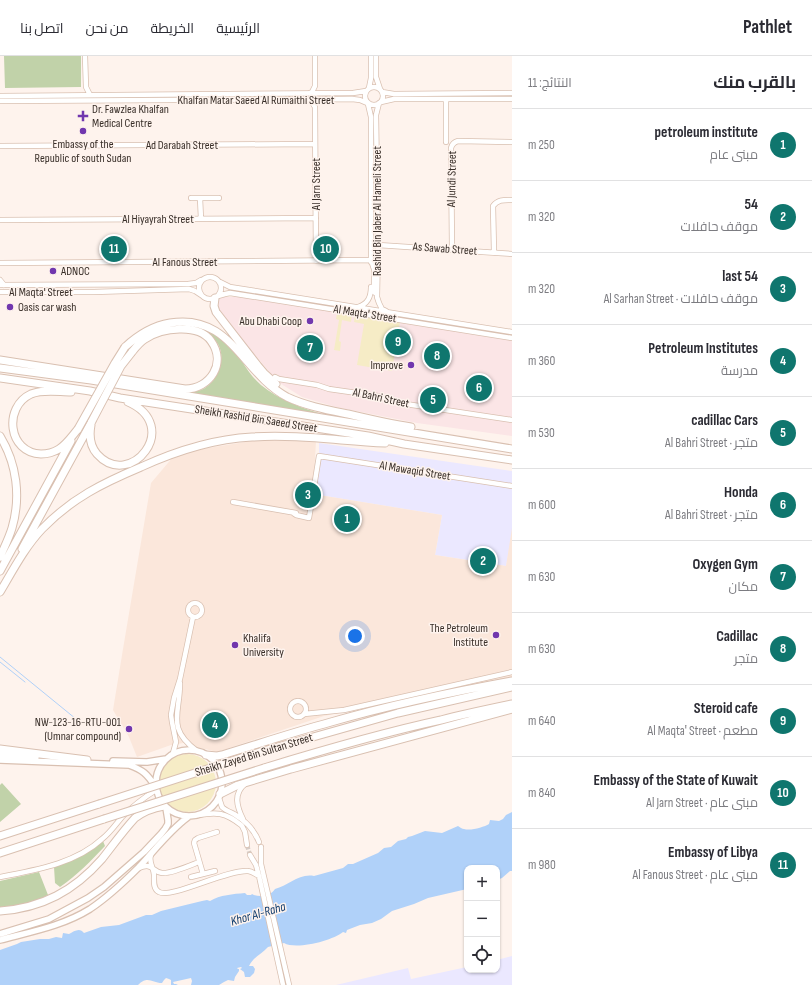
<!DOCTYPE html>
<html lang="ar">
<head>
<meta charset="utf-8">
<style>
	:root { --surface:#fff; --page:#f7f7f7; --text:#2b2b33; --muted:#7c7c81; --line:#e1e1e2; --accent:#0f766e }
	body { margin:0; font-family:"Sofia Sans Condensed",Cairo,sans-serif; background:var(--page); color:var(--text); direction:rtl }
	.controls { position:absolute; right:12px; bottom:12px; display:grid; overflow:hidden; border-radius:8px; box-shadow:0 1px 3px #0004 }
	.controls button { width:36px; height:36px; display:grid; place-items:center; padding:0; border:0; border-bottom:1px solid var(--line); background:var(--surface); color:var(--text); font:20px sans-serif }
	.you { position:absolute; left:355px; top:580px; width:14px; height:14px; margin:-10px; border:3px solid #fff; border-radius:50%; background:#1a73e8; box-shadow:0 0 0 6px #1a73e833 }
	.badge { display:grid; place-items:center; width:26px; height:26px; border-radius:50%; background:var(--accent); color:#fff; font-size:13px; font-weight:700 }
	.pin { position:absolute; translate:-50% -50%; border:2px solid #fff; box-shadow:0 1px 4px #0006 }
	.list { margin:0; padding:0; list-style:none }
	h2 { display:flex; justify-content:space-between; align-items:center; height:52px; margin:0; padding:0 16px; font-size:17px }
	h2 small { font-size:13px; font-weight:400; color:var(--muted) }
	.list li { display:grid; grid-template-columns:26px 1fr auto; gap:12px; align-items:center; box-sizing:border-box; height:72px; padding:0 16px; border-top:1px solid var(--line) }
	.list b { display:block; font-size:15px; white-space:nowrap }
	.list p { margin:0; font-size:13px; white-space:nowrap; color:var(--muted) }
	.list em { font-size:13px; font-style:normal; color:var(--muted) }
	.icon { flex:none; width:22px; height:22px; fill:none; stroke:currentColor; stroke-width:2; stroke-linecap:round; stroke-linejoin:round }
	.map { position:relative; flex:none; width:512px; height:929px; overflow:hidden; direction:ltr }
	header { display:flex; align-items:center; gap:24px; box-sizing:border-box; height:56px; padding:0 20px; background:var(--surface); border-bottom:1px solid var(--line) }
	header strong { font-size:19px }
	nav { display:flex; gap:22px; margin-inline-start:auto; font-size:14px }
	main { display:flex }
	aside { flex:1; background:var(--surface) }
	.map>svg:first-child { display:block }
	.commercial { fill:#fbe5e6 }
	.industrial { fill:#ebe8ff }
	.built { fill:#fbe7db }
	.green { fill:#c1d2a9 }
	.sand { fill:#f6ecc6 }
	.water { fill:#b0d1f9 }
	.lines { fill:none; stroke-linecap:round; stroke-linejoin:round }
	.stream { stroke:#b0d1f9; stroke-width:1 }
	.minor-tunnel { stroke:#d6ccc6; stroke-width:4.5; stroke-dasharray:4.5 2; stroke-linecap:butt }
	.minor-casing { stroke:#d9c0b1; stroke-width:6 }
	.major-casing { stroke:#d9c0b1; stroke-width:8 }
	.highway-casing { stroke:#d9c0b1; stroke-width:9 }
	.minor { stroke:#fff; stroke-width:4.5 }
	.major { stroke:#fff; stroke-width:5.5 }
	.highway { stroke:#fff; stroke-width:7 }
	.highway-bridge-casing { stroke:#d9c0b1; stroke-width:9; stroke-linecap:butt }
	.highway-bridge { stroke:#fff; stroke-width:7 }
	.poi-dot { fill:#7137ae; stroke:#fef3ed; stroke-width:1.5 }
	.labels { text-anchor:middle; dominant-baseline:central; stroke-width:3; stroke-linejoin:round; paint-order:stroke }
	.street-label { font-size:12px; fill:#382e28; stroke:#fef3ed }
	.poi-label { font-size:12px; fill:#382e28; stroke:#fef3ed; text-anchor:start }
	.water-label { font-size:13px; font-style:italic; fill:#0f3b6c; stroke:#fef3ed }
</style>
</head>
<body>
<header>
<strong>Pathlet</strong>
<nav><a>الرئيسية</a><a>الخريطة</a><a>من نحن</a><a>اتصل بنا</a></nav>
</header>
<main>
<aside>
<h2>بالقرب منك<small>النتائج: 11</small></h2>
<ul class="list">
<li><span class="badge">1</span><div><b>petroleum institute</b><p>مبنى عام</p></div><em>250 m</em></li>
<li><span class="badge">2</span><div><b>54</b><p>موقف حافلات</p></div><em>320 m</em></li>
<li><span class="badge">3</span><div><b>54 last</b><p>موقف حافلات · Al Sarhan Street</p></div><em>320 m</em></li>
<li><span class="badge">4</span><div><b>Petroleum Institutes</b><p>مدرسة</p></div><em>360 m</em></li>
<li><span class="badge">5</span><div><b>cadillac Cars</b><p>متجر · Al Bahri Street</p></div><em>530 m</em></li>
<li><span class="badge">6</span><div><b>Honda</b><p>متجر · Al Bahri Street</p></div><em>600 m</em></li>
<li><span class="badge">7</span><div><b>Oxygen Gym</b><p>مكان</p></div><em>630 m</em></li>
<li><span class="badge">8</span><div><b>Cadillac</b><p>متجر</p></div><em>630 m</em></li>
<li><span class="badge">9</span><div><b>Steroid cafe</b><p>مطعم · Al Maqta' Street</p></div><em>640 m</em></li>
<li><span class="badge">10</span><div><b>Embassy of the State of Kuwait</b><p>مبنى عام · Al Jarn Street</p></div><em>840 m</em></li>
<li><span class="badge">11</span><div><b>Embassy of Libya</b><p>مبنى عام · Al Fanous Street</p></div><em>980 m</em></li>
</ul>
</aside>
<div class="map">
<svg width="512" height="929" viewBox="0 0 512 929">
	<rect width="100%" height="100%" fill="#fef3ed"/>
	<!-- commercial -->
	<path class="commercial" d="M 221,241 L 245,241 L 512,283 L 512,380 L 417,367 L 336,351 L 302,341 L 278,326 L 225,264 L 216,252 L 216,245 Z"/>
	<!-- industrial -->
	<path class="industrial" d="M 319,387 L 512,415 L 512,478 L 506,510 L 435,499 L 442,459 L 313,438 L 319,400 Z
		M 512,900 L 512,929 L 336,929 L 408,912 L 411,923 L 467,911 L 467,914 L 497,914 L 497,904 Z"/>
	<!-- built -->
	<path class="built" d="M 257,384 L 316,385 L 313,438 L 442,459 L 435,499 L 506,510 L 512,472 L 512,621 L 324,660 L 217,696 L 197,691 L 189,686 L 171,689 L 137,701 L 129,681 L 113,654 L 123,593 L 151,427 L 173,401 L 202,393 Z"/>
	<!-- green -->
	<path class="green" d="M 4,0 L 81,0 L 81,31 L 5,32 Z
		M 196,271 C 209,275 221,280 231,290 C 241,302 248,318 261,329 C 279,344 302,352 325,359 L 187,337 C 193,336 200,335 205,332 C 219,323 226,303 218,288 C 213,280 204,275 196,271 Z
		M 2,727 L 21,748 L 0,766 L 0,729 Z
		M 103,785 L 105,790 C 91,805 77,819 60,831 L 55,827 L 54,811 L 76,803 Z
		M 39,816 L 48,839 C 33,847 17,850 0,851 L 0,825 Z"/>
	<!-- sand -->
	<path class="sand" d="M 340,256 L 352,258 L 351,266 L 342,264 L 339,285 L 341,286 L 340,295 L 334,294 L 339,264 L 336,263 L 337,258 Z
		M 355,259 L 400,266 L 392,315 L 357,309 L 364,268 L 354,266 Z
		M158 727a29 29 0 1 1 58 0a29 29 0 1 1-58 0Z"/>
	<!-- water -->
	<path class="water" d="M 512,756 L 512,815 L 510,815 L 502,822 L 497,824 L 497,812 L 467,812 L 467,833 L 428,842 L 414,848 L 392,855 L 381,863 L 372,867 L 360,869 L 347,874 L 346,877 L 343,876 C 332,885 296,894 284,887 L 268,891 C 262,898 253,901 249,910 L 253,910 L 255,913 L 254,917 L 250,921 L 245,921 L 244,916 L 240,913 L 242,912 L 241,911 L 237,912 L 238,913 L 239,913 L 239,915 L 235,921 L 234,925 L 228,924 L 224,926 L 219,929 L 191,929 L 192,925 L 191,922 L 173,926 L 174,928 L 176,928 L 178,929 L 171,929 L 171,924 L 169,923 L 166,922 L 164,924 L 162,927 C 152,927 148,919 138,929 L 0,929 L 0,894 L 17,888 L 21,886 L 40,883 L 49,883 L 56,881 L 62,882 L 63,877 L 69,878 C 74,875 80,871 84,877 L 101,871 L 119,869 L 146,859 L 152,859 L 161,855 L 202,845 L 207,844 L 210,845 C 220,839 233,838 245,837 L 247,839 L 251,839 L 252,838 C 259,842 271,840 275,833 C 288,830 299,817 314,820 L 343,812 L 348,808 L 353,808 L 378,797 L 384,792 L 391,791 L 398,785 L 406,783 L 408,781 L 412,780 L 425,775 L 442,777 L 458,770 C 460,771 462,773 464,773 C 471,775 484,771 489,768 L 490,764 L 499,765 L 503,763 L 506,759 Z"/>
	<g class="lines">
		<!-- stream -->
		<path class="stream" d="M 0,601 L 76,663
			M 0,606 L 25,626"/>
		<!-- minor-tunnel -->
		<path class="minor-tunnel" d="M 247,789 L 250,799"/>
		<!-- minor casing -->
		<g class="minor-casing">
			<path id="minor" d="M 85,0 L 86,31 L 90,39
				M 376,0 L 376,21 L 380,33
				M365 40a9 9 0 1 1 18 0a9 9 0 1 1-18 0Z
				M 369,32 L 371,22 L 371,0
				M 382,36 L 394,38 L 512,37
				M 310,37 L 312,36 L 315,30 L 315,0
				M 0,40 L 353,37 L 366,35
				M 310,43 L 315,51 L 316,205
				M 446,44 L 446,86
				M 0,45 L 352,43 L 360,44 L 367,47
				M 381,46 L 394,43 L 512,43
				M 379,47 L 376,59 L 378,189 L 377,241 L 379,247 L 382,253 L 386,255
				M 368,48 L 371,61 L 371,206
				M 0,90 L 315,88
				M 191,142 L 219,142
				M 200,142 L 201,163
				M 0,164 L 316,162
				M 378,189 L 512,198
				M 452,193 L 451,92 C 452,88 454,86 458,85 L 512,86
				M 494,196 L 493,150 C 498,143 505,144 512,144
				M 0,207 L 371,204 L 374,213 L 374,236 L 375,237 L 377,237
				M199 232a11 11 0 1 1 22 0a11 11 0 1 1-22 0Z
				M 0,224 L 4,229
				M 220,226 L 230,231 L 512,276
				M 0,229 L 188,228 L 196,227 L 201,224
				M 0,236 L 94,236 L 189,233 L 195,235 L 201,239
				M 218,240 L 225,238 L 230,237 L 512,282
				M 358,251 C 368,248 371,241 371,231
				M 275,321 L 279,323 L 317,329 L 329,333 L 378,340 L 399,347 L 512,364
				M 233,446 L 296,457
				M 293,457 L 296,459 L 309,462 L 319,400 L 512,430
				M188 554a7 7 0 1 1 14 0a7 7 0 1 1-14 0Z
				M 180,627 C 180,658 166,672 197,695
				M290 653a8 8 0 1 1 16 0a8 8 0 1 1-16 0Z
				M 304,658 L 344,654 L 512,616
				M 173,697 L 176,686 L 172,666 L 171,659 L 174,642 L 180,623 L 193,561
				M 219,742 C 220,745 221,748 222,751 C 225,754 230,756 234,758 C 246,765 254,773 259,786
				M 198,759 C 216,756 225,756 241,769
				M 243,763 C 237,751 233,738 245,728
				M 242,770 L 245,776 L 247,789
				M 261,791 L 261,808 L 289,929
				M 151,799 C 148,806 154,812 154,819 C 154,825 153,833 159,836 C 171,843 228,813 248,815 C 252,815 255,818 259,820
				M 250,799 L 256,809 L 259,820 L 283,929
				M 139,812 C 153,806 152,816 162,817 C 171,818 191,809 199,806
				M 203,818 L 194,787 L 195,784 L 198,782 L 217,776
				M 0,821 C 35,814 75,808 102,783 C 110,777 116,768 122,761 C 133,750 143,742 156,734
				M 191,821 L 215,815"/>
		</g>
		<!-- major casing -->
		<g class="major-casing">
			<path id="major" d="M156 727a33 33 0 1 1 66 0a33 33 0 1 1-66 0Z
				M 0,704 L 129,709 C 143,714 147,718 155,730
				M 113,705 L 147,706 L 166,703
				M 0,878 L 49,863 L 88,842 L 104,831 L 144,796 L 161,778 L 165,773 L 168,768 L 168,764 L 166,752
				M 0,884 C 30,876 63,870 90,853 C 108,841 124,826 139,811 C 155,794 169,775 188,761"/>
		</g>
		<!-- highway casing -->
		<g class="highway-casing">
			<path id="highway" d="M 215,242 L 214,250 L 216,256 L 258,310 L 264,317 L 276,328
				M 125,291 C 138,279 152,270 170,267 C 231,257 242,317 287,341 C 306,350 328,354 348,358 C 369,363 390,368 411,371
				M 0,304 L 185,333 C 210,333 227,307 211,285 C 198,267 162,272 145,283 C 140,286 136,291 132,296
				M 0,312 L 91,324 L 512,393
				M 0,322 L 90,335 L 120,342 L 368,380 L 404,388 L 512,404
				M 71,336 C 59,336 43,333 31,338 C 3,351 8,397 41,398 C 48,398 54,396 59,393 C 67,388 72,380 78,373
				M 91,369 C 89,380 90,390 97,398 C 130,435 183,370 128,346
				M 0,380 C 17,408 21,441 12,472 C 9,482 4,492 0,501
				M 22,493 L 92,365
				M 0,515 L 71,385
				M 0,536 C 13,514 25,491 42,473 C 72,442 103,427 141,411 C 176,395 213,383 252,381 C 296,378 341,385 385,387
				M 0,693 L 87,704
				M 260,696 L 398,657 L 512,631
				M 206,699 L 217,700 L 222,699 C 258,688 294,676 331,666 C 390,649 451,636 512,625
				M 0,700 L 35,702
				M 264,712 C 323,694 381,677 441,664 C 464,658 488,653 512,648
				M 220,738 L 238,729 L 291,713 L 512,653
				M 0,780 L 99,748
				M 0,797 L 104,763
				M 0,855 C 42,852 74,835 102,803 C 113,789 123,775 135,762 C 144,755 152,752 164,750"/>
		</g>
		<!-- minor -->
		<use href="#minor" class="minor"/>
		<!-- major -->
		<use href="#major" class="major"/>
		<!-- highway -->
		<use href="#highway" class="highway"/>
		<!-- highway-bridge casing -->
		<g class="highway-bridge-casing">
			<path id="highway-bridge" d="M 92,365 L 121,310 L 132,296
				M 78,373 L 115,307 L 125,291
				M 99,748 L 260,696
				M 104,763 L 264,712"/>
		</g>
		<!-- highway-bridge -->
		<use href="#highway-bridge" class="highway-bridge"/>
	</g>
	<!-- markers -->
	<g class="poi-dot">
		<path d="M81 54h4v4h4v4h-4v4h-4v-4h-4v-4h4z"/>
		<circle cx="83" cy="75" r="4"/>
		<circle cx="53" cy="215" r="4"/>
		<circle cx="10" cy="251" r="4"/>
		<circle cx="310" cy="265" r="4"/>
		<circle cx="411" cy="309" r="4"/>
		<circle cx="496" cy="579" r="4"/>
		<circle cx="235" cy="589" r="4"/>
		<circle cx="129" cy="673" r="4"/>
	</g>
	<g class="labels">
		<!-- street labels -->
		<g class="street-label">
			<text x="256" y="44">Khalfan Matar Saeed Al Rumaithi Street</text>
			<text x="182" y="89">Ad Darabah Street</text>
			<text transform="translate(452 123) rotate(-89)">Al Jundi Street</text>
			<text transform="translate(316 128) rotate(-90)">Al Jarn Street</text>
			<text transform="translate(377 155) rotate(-90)">Rashid Bin Jaber Al Hameli Street</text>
			<text x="158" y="163">Al Hiyayrah Street</text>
			<text transform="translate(445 193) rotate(4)">As Sawab Street</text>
			<text x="185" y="206">Al Fanous Street</text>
			<text x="41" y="236">Al Maqta' Street</text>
			<text transform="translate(365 258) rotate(9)">Al Maqta' Street</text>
			<text transform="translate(381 342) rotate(12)">Al Bahri Street</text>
			<text transform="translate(256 363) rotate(9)">Sheikh Rashid Bin Saeed Street</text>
			<text transform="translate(415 415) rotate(9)">Al Mawaqid Street</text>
			<text transform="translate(254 699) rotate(-17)">Sheikh Zayed Bin Sultan Street</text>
		</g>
		<!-- poi labels -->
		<g class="poi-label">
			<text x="92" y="53">Dr. Fawzlea Khalfan<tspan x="92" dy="14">Medical Centre</tspan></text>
			<text x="83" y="88" text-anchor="middle">Embassy of the<tspan x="83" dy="14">Republic of south Sudan</tspan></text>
			<text x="61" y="215">ADNOC</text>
			<text x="18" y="251">Oasis car wash</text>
			<text x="302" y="265" text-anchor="end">Abu Dhabi Coop</text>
			<text x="403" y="309" text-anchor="end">Improve</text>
			<text x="488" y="572" text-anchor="end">The Petroleum<tspan x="488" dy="14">Institute</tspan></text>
			<text x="243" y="582">Khalifa<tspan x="243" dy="14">University</tspan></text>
			<text x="121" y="666" text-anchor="end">NW-123-16-RTU-001<tspan x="121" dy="14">(Umnar compound)</tspan></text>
		</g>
		<!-- water labels -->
		<g class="water-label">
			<text transform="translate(258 858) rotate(-16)">Khor Al-Raha</text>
		</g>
	</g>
</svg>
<div class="controls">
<button>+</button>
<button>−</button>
<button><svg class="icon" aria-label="locate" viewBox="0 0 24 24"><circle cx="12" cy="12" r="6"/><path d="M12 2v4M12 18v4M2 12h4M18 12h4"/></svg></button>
</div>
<div class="you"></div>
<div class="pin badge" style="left:347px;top:463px">1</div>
<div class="pin badge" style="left:483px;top:505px">2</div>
<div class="pin badge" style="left:308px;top:439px">3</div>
<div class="pin badge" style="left:215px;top:669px">4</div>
<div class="pin badge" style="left:433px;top:344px">5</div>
<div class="pin badge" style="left:479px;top:332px">6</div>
<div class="pin badge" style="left:310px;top:292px">7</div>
<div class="pin badge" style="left:437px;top:300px">8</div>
<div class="pin badge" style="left:398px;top:286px">9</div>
<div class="pin badge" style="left:326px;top:193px">10</div>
<div class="pin badge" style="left:114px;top:193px">11</div>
</div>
</main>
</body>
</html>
